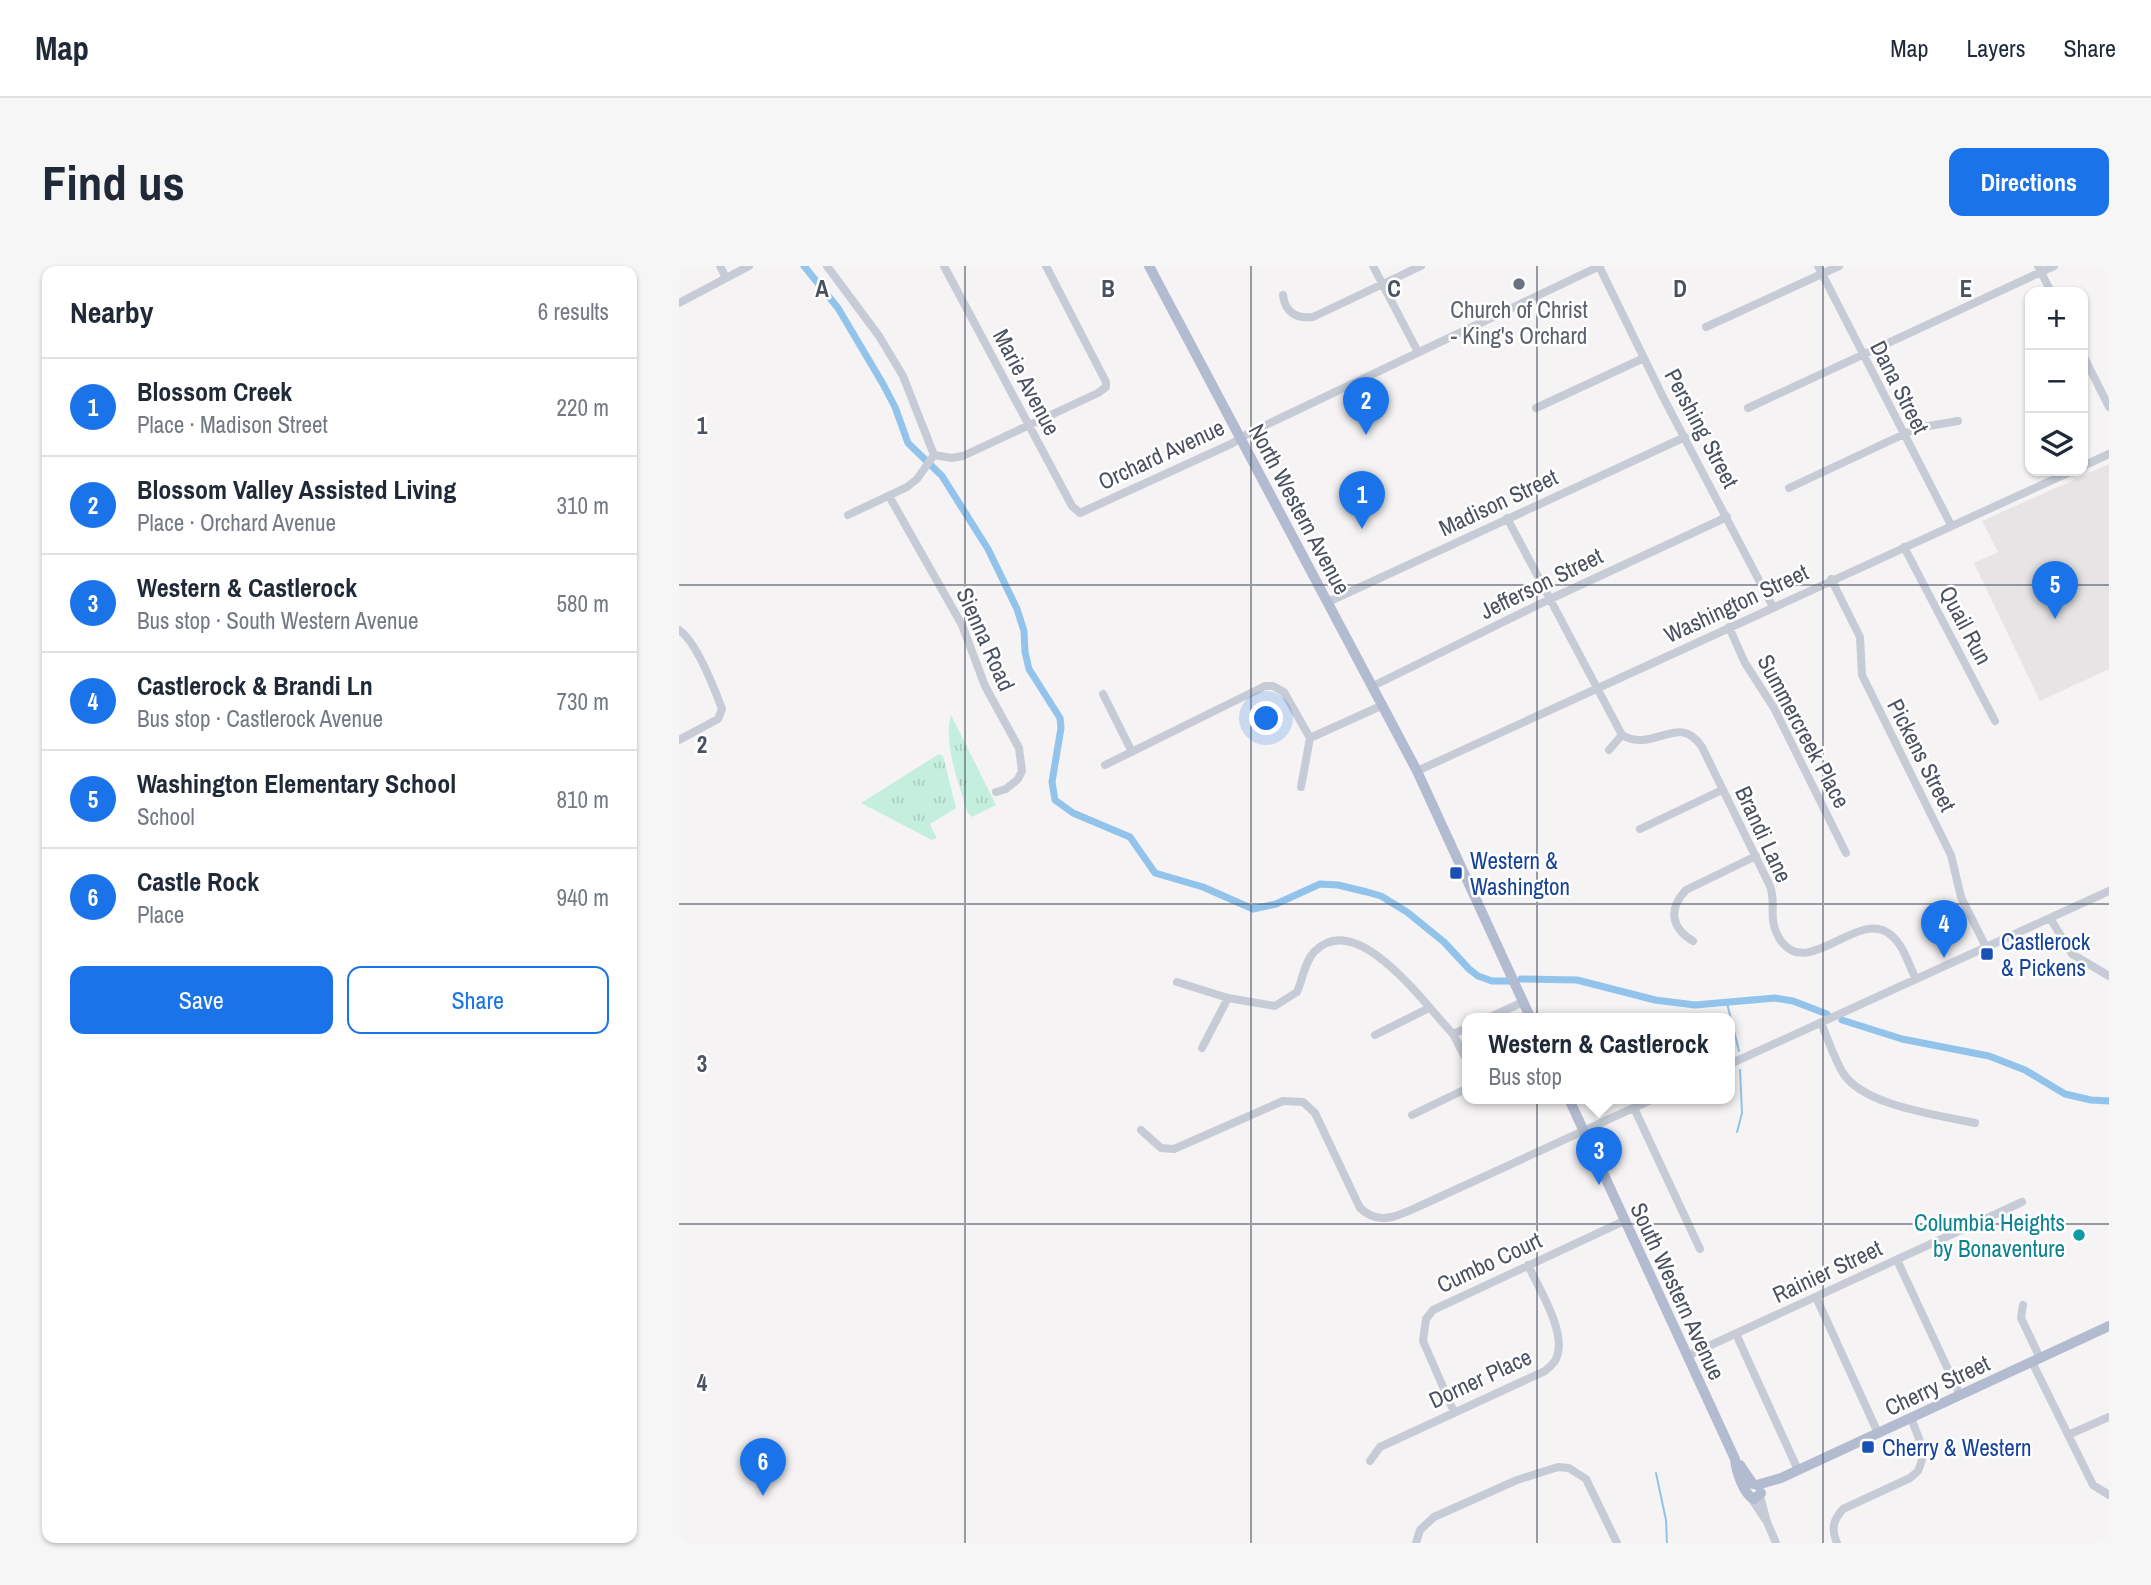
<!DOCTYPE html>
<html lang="en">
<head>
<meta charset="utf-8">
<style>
	:root { --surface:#fff; --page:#f6f6f7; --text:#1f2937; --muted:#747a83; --line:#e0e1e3; --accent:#1a73e8 }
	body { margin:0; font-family:"Archivo Narrow",sans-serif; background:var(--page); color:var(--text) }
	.controls { position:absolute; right:21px; top:21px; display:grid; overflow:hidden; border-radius:14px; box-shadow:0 2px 5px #0004 }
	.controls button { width:63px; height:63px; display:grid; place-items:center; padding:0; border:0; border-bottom:2px solid var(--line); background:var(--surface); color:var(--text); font:35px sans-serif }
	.you { position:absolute; left:588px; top:453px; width:24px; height:24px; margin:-18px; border:5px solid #fff; border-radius:50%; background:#1a73e8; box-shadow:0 0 0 10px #1a73e833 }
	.badge { display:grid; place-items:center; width:46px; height:46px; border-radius:50%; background:var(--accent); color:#fff; font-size:23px; font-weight:700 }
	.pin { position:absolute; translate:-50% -58px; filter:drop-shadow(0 2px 4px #0008) }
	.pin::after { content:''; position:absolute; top:37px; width:24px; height:21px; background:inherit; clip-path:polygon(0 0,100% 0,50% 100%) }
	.popup { position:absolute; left:783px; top:747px; width:273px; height:91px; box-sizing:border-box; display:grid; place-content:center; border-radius:14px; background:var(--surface); filter:drop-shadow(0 2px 5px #0005); font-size:23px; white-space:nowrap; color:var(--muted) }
	.popup b { font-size:26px; color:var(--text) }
	.popup::after { content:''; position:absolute; left:50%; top:100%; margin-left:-14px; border:14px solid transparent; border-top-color:var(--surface) }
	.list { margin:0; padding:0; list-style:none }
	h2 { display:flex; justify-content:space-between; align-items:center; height:91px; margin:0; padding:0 28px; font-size:30px }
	h2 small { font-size:23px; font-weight:400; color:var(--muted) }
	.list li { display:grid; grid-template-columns:46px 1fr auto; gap:21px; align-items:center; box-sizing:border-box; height:98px; padding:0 28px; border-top:2px solid var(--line) }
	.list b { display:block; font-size:26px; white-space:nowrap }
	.list p { margin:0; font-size:23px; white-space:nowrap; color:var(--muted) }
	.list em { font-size:23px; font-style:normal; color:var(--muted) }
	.actions { display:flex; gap:14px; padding:21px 28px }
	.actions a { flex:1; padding:16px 0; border:2px solid var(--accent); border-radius:14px; text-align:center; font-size:24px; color:var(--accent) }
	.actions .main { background:var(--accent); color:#fff }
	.icon { flex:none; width:38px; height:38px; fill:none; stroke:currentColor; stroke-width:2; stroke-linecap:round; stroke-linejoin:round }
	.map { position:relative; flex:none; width:1430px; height:1277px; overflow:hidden; border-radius:14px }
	header { display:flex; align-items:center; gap:42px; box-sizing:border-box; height:98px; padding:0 35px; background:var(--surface); border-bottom:2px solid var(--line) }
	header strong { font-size:33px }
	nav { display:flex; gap:38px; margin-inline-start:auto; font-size:24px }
	.intro { display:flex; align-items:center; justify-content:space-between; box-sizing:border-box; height:168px; padding:0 42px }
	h1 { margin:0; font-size:49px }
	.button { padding:18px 32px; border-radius:14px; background:var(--accent); color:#fff; font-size:24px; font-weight:700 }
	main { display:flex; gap:42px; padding:0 42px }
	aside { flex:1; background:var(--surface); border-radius:14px; box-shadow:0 2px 5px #0004 }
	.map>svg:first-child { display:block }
	.education { fill:#e6e4e5 }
	.grass { fill:url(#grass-tufts) }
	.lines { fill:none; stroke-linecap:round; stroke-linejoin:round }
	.stream { stroke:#92c3eb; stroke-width:2 }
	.canal { stroke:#92c3eb; stroke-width:7 }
	.minor { stroke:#c7cbd6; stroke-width:8 }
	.major { stroke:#b3bbd0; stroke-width:10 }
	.grid { fill:none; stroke:#4a5160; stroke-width:2; stroke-opacity:0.55 }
	.worship-dot { fill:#6b7280; stroke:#fff; stroke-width:2.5 }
	.transit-dot { fill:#1a4fb4; stroke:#fff; stroke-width:2.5 }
	.culture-dot { fill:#0f9aa8; stroke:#fff; stroke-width:2.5 }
	.labels { text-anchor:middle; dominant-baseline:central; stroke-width:5; stroke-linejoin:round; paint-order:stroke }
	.worship-label { font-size:23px; fill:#5b616d; stroke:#fff }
	.street-label { font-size:23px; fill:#4a5160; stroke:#fff }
	.transit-label { font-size:23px; fill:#164399; stroke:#fff; text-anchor:start }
	.culture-label { font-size:23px; fill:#0d838f; stroke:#fff; text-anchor:end }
	.grid-label { font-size:23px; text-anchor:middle; font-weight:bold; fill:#4a5160; stroke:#fff; stroke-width:5; stroke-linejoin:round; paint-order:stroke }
</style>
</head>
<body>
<header>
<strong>Map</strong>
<nav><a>Map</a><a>Layers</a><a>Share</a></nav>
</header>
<div class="intro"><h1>Find us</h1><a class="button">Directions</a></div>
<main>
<aside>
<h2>Nearby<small>6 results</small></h2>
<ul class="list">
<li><span class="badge">1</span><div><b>Blossom Creek</b><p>Place · Madison Street</p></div><em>220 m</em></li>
<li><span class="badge">2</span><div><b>Blossom Valley Assisted Living</b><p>Place · Orchard Avenue</p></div><em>310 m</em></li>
<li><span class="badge">3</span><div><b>Western &amp; Castlerock</b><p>Bus stop · South Western Avenue</p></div><em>580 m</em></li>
<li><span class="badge">4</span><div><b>Castlerock &amp; Brandi Ln</b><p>Bus stop · Castlerock Avenue</p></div><em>730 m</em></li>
<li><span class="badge">5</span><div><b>Washington Elementary School</b><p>School</p></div><em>810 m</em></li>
<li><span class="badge">6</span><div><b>Castle Rock</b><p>Place</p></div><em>940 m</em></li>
</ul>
<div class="actions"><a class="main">Save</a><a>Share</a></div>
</aside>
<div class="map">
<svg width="1430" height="1277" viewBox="0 0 1430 1277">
	<defs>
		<pattern id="grass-tufts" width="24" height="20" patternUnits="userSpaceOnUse" patternTransform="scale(1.75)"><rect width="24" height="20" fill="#c4efdf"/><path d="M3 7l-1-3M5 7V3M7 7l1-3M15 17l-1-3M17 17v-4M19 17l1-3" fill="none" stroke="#aacfc2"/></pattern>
	</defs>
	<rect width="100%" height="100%" fill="#f5f3f3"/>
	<!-- education -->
	<path class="education" d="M 1430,198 L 1430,403 L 1361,435 L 1295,297 L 1319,286 L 1303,255 Z"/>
	<!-- grass -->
	<path class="grass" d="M 272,449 L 317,539 L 293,551 L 289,547 C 280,518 264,479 272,449 Z
		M 260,488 L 264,490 L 277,542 L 251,558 L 257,572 L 253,574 L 182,537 Z"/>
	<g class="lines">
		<!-- stream -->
		<path class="stream" d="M 1048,737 L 1060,785
			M 1058,866 L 1063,847 L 1061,804
			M 977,1207 L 987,1254 L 988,1277"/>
		<!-- canal -->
		<path class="canal" d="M 125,0 L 159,42 L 204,118 L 216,141 L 229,177 L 263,210 L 309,283 L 338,343 L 345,365 L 346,386 L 350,403 L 381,452 L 382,462 L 373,516 L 376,534 L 394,547 L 451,571 L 476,607 L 524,621 L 574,643 L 597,638 L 641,618 L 659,619 L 688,626 L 702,630 L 728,646 L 765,676 L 790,703 L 799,710 L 813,715 L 830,715
			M 842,713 L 898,714 L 976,734 L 1016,739 L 1096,732 L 1114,735 L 1148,748
			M 1163,754 L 1223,773 L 1310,790 L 1346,804 L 1386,828 L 1412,834 L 1430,835"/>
		<!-- minor -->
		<path class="minor" d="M 41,0 L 47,12
			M 148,0 L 200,70 L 224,110 L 255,189 L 273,192 L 284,190 L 419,127 L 427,121 L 427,116 L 367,0
			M 265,0 L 393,240 L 401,247 L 552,178 L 570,167 L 921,0
			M 694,0 L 739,86
			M 920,0 L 984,131 L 1094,341
			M 1139,0 L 1272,259
			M 1359,0 L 1372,26
			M 604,29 C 606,46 617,53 634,51 L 742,0
			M 0,37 L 70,0
			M 1027,61 L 1160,0
			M 1404,89 L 1430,141
			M 857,142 L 965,92
			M 1069,142 L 1375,0
			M 1404,200 L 1430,188
			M 1110,222 L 1238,162 L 1279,155
			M 210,230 L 283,359 L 306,420 L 340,482 L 343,505 L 339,513 L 327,523 L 317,526
			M 169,249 L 228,221 L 238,213 L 255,189
			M 828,252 L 943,469 C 975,488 999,445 1023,481 L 1091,620 C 1098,639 1088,651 1100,672 C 1128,718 1180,639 1213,670 C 1225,680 1230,700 1237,713
			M 1225,281 L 1316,455
			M 1152,313 L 1181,371 L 1183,409 L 1272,589 L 1282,631 L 1307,681
			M 649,336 L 1006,171
			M 1050,361 L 1066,397 L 1095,442 L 1167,587
			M 0,364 C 17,375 36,424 43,443 L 39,453 L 0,474
			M 694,420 L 869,334 L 1048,251
			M 424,428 L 453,486
			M 631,472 L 704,439
			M 930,484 L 943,469
			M 426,499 L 586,420 L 594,420 L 605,426 L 631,472
			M 738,505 L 1393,205
			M 622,521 L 631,472
			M 961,563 L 1043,524
			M 1371,652 L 1393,688 L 1430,710
			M 1014,675 C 992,662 989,643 1007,624 L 1077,590
			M 498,716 L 549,732 L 596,740 L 618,726 C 624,713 625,697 635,686 C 678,641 747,740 774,768 L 789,761
			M 807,753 L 844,736
			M 1142,757 C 1149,773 1155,792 1164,807 C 1185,840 1259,849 1296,857
			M 774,768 L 789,797
			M 696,769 L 750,742
			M 523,782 L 549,732
			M 1051,798 L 1430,625
			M 955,842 L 1021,983
			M 733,849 L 789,822
			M 462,864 L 482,882 L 495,883 L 604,835 L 624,836 L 636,847 L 681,942 C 701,961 720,949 743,939 L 974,833
			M 1218,994 L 1281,1129
			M 1137,1031 L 1199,1167
			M 1344,1039 L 1342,1052 L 1361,1092
			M 1057,1068 L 1119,1204
			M 1008,1090 L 1343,936
			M 1353,1096 L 1414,1219 L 1430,1229
			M 775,1146 L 744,1075 L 747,1053 L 754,1044 L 945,955
			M 1389,1169 L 1430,1151
			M 691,1195 L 701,1181 L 866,1105 C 870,1101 875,1098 877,1093 C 889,1068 860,1023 849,999
			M 1081,1230 L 1088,1256 L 1097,1277
			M 1072,1232 L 1088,1256
			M 737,1277 L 741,1264 L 755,1251 L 838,1214 L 879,1201 L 890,1202 L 907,1213 L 938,1277
			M 1158,1277 C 1152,1263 1154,1254 1164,1243 L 1231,1212 L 1239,1205 L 1243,1194 L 1244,1183 L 1232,1152"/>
		<!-- major -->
		<path class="major" d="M 470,0 L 738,505 L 852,753
			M 890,833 L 1056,1193 C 1057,1205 1065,1229 1075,1233 L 1082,1227
			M 1061,1199 L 1074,1218
			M 1078,1219 L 1102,1212 L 1430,1060"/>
	</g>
	<!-- grid -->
	<path class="grid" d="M 286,0 L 286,1277M 572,0 L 572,1277M 858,0 L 858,1277M 1144,0 L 1144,1277M 0,319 L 1430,319M 0,638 L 1430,638M 0,958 L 1430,958"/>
	<!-- markers -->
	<circle class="worship-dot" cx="840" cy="18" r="7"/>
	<g class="transit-dot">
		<rect x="770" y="600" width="14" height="14" rx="3.5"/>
		<rect x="1301" y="681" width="14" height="14" rx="3.5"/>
		<rect x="1182" y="1174" width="14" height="14" rx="3.5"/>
	</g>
	<circle class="culture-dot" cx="1400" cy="969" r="7"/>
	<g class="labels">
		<!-- worship labels -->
		<g class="worship-label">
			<text x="840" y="43">Church of Christ<tspan x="840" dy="26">- King's Orchard</tspan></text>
		</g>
		<!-- street labels -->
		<g class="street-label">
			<text transform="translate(348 116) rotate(62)">Marie Avenue</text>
			<text transform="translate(1221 121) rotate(63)">Dana Street</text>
			<text transform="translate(1023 162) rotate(62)">Pershing Street</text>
			<text transform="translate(482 188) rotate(-25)">Orchard Avenue</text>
			<text transform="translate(819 236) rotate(-25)">Madison Street</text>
			<text transform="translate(621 243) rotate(62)">North Western Avenue</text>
			<text transform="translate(862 317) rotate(-26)">Jefferson Street</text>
			<text transform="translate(1057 337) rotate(-25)">Washington Street</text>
			<text transform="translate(1287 359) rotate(62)">Quail Run</text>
			<text transform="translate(307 373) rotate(66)">Sienna Road</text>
			<text transform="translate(1125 465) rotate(62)">Summercreek Place</text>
			<text transform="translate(1243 489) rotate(63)">Pickens Street</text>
			<text transform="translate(1085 568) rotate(65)">Brandi Lane</text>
			<text transform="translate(810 996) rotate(-25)">Cumbo Court</text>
			<text transform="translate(1148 1005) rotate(-25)">Rainier Street</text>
			<text transform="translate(999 1025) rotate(65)">South Western Avenue</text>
			<text transform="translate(801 1112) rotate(-25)">Dorner Place</text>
			<text transform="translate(1258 1119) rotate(-25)">Cherry Street</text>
		</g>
		<!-- transit labels -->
		<g class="transit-label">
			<text x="791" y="594">Western &amp;<tspan x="791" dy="26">Washington</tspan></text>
			<text x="1322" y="675">Castlerock<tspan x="1322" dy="26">&amp; Pickens</tspan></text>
			<text x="1203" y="1181">Cherry &amp; Western</text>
		</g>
		<!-- culture labels -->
		<g class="culture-label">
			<text x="1386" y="956">Columbia Heights<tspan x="1386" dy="26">by Bonaventure</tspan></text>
		</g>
	</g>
	<g class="grid-label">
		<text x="143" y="31">A</text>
		<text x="429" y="31">B</text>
		<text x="715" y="31">C</text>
		<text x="1001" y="31">D</text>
		<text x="1287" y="31">E</text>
		<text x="23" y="168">1</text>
		<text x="23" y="487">2</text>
		<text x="23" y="806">3</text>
		<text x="23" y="1125">4</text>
	</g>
</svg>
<div class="controls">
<button>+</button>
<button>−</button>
<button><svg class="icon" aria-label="layers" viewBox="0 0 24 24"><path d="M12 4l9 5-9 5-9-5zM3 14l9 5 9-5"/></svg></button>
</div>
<div class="you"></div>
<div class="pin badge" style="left:683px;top:263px">1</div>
<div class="pin badge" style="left:687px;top:169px">2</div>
<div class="pin badge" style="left:920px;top:919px">3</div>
<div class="popup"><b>Western &amp; Castlerock</b>Bus stop</div>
<div class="pin badge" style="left:1265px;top:692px">4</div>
<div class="pin badge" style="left:1376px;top:353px">5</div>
<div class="pin badge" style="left:84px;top:1230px">6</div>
</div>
</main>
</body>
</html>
